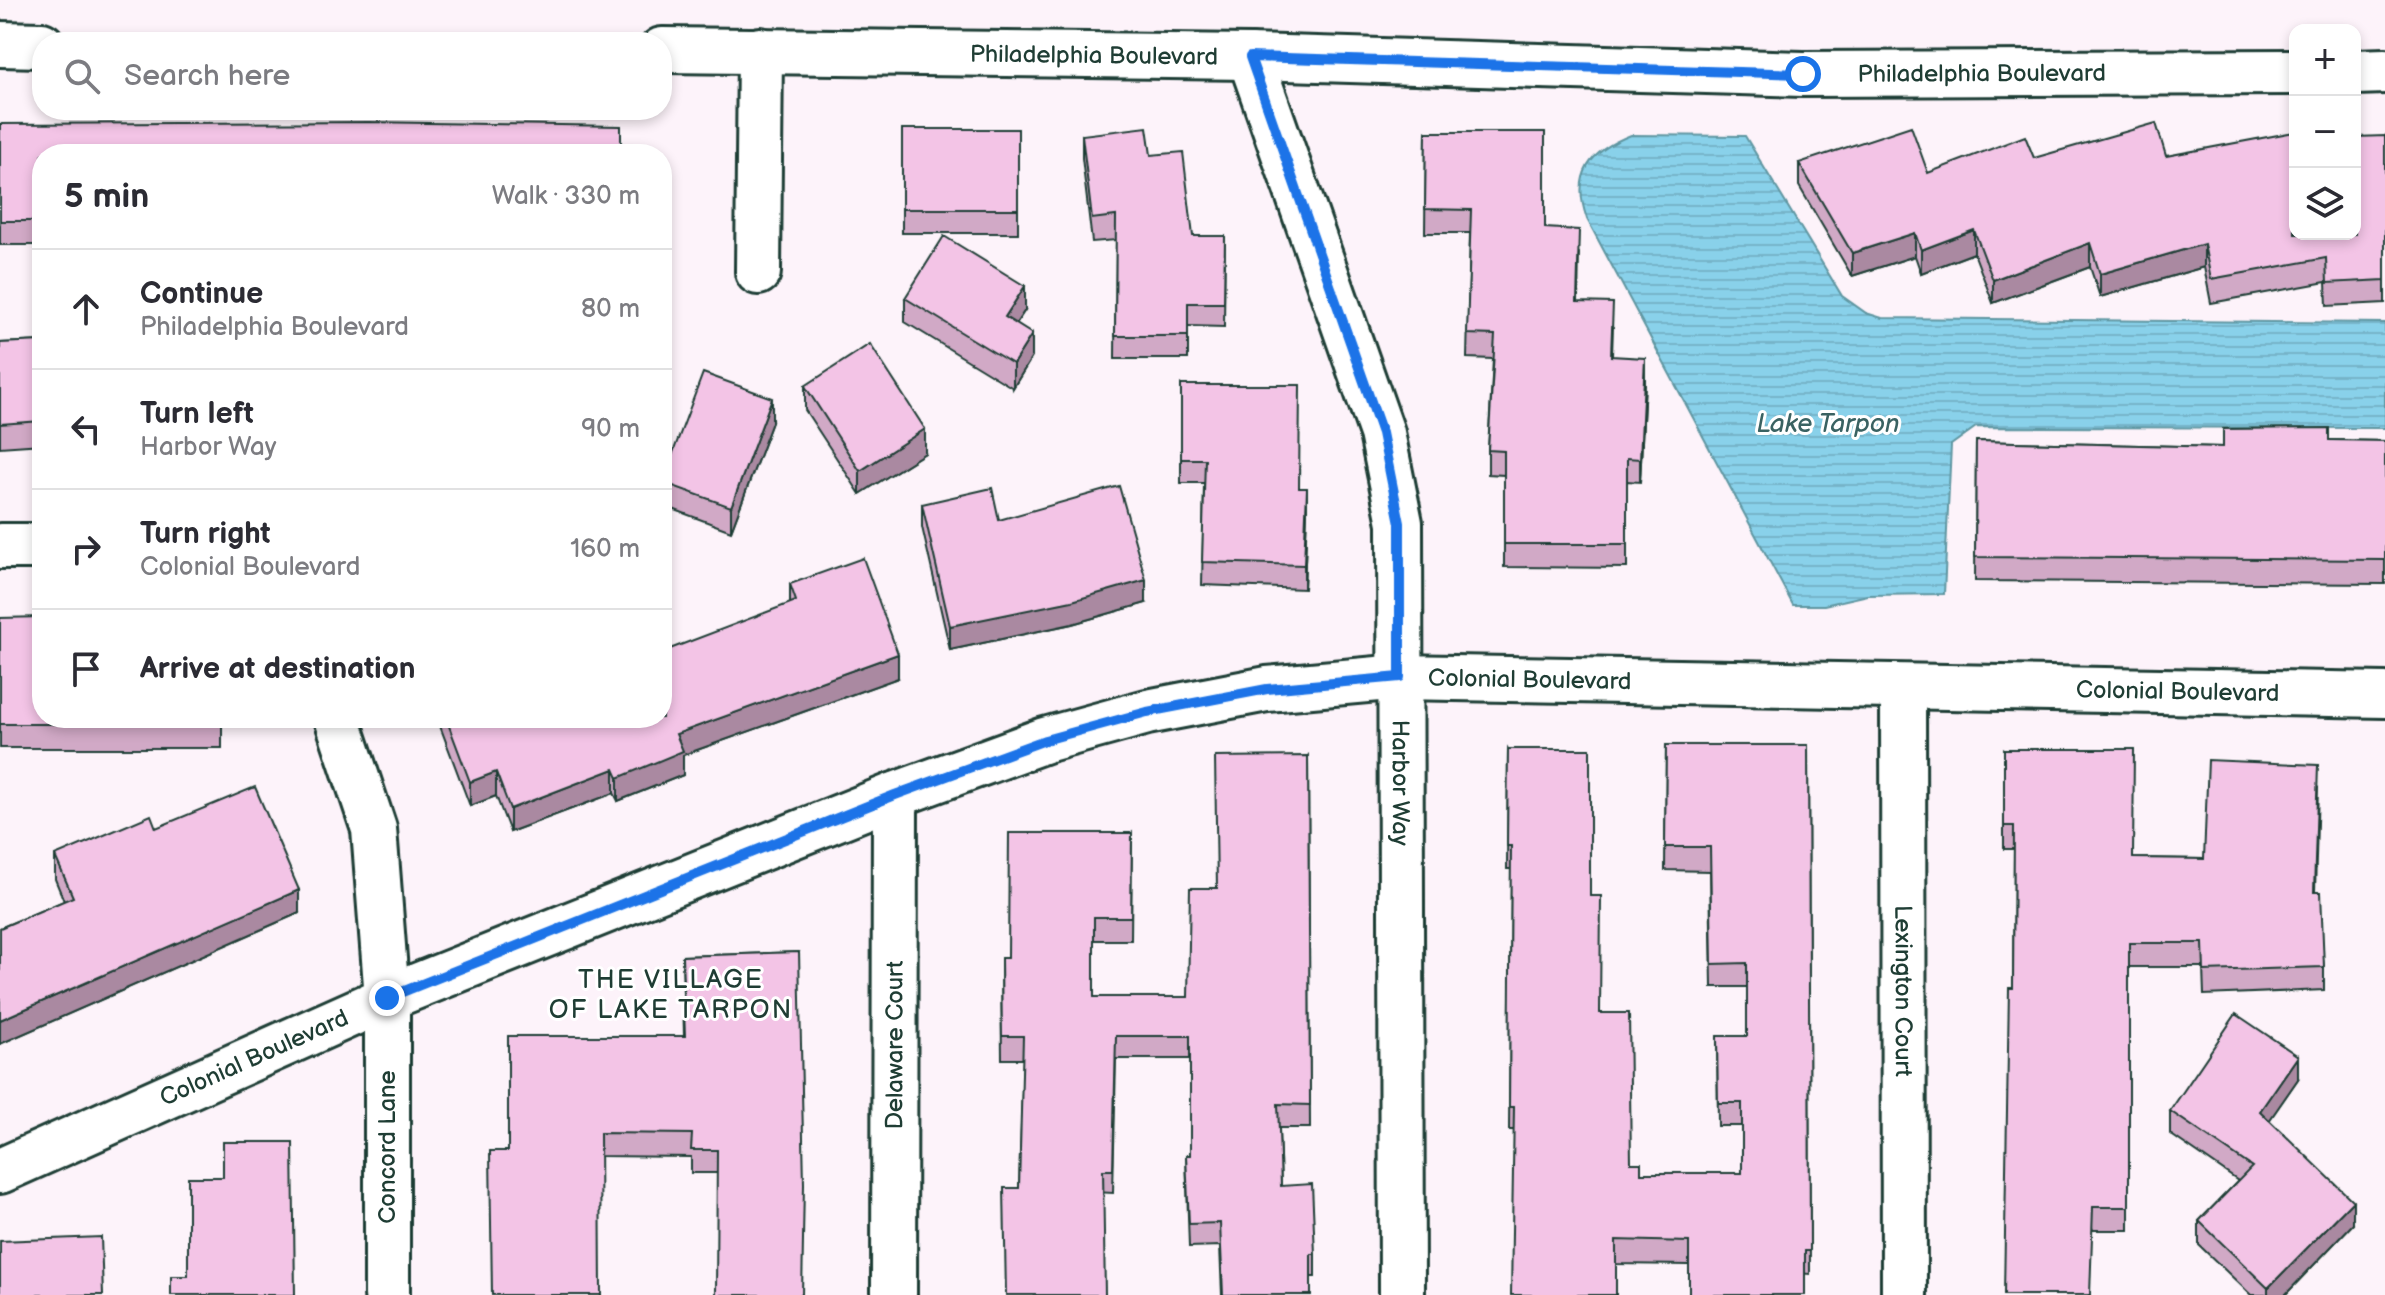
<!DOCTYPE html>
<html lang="en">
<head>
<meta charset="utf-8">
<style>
	:root { --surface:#fff; --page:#f2f2f3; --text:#2b2b33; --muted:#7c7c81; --line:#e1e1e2 }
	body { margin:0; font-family:"Balsamiq Sans",sans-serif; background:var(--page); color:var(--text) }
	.controls { position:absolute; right:24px; top:24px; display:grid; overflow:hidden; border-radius:16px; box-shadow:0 4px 12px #0003 }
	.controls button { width:72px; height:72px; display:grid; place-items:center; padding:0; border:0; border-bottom:2px solid var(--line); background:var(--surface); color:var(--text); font:40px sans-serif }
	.stop { position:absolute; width:24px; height:24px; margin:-18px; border:6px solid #1a73e8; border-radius:50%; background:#fff }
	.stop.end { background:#1a73e8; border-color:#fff; box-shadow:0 2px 8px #0008 }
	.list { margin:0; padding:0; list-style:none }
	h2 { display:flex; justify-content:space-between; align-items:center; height:104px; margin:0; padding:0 32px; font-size:34px }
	h2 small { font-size:26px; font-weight:400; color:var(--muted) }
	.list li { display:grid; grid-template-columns:52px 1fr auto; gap:24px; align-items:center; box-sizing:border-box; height:120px; padding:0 32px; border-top:2px solid var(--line) }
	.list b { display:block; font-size:30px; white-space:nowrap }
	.list p { margin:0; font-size:26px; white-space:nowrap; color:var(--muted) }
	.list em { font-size:26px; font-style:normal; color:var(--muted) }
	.icon { flex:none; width:44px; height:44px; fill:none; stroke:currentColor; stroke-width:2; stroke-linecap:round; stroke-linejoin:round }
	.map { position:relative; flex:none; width:2385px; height:1295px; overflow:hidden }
	.search { position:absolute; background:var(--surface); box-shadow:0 4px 12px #0003; left:32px; top:32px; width:640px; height:88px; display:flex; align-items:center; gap:20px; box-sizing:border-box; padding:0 28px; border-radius:32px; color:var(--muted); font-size:30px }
	.panel { position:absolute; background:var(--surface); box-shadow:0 4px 12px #0003; left:32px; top:144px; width:640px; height:584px; border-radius:32px }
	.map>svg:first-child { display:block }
	.water { fill:url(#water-rules); stroke:#5f96a1; stroke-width:2 }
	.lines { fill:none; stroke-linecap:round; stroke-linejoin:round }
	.minor-casing { stroke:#1f3d34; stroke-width:50 }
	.minor { stroke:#fff; stroke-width:44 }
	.wall { fill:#d1a9c6; stroke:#1f3d34; stroke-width:2 }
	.shaded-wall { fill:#aa89a1; stroke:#1f3d34; stroke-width:2 }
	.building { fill:#f3c4e6; stroke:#1f3d34; stroke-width:2 }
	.route { stroke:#1a73e8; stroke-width:10 }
	.labels { text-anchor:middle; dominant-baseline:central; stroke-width:6; stroke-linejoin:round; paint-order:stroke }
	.street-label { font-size:24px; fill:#1f3d34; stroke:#fff }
	.water-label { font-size:26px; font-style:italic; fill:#3a6262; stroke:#fff }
	.neighbourhood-label { font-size:26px; letter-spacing:2px; fill:#1f3d34; stroke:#fff }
</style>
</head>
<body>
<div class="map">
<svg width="2385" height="1295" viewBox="0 0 2385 1295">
	<defs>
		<pattern id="water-rules" width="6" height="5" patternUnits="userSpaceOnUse" patternTransform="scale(2)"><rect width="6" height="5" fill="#89d1ea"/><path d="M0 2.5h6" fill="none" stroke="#76b4c9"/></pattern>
	</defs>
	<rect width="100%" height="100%" fill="#fdf3fa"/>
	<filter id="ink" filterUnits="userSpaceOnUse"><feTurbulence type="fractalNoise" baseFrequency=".0125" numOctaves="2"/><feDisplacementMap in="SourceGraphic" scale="16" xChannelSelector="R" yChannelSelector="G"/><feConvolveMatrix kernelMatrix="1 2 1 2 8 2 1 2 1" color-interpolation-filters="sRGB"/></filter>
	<g filter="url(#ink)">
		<!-- water -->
		<path class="water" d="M 1631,135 L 1745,136 L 1842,296 L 1866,313 L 1882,318 L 2385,323 L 2385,428 L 1976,427 L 1951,445 L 1944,594 L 1868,595 L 1824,605 L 1793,605 L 1587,219 C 1571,174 1590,151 1631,135 Z"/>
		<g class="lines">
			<!-- minor casing -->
			<g class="minor-casing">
				<g id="minor">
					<path d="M 0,44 L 42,45"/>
					<path id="s1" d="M 662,50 L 1250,57 L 1803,74 L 2295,72"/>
					<path id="s2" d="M 1250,57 L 1382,433 L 1400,523 L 1402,1295"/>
					<path d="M 2355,72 L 2385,71"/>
					<path d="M 758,272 L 760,50"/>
					<path d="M 0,546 L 42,546"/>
					<path id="s3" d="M 1903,687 L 1904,1295"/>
					<path d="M 337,718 L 374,829 L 387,998 L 387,1295"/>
					<path id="s4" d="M 0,1171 L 387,998 L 895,795 L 1045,740 L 1147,712 L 1267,689 L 1400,677 L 2385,695"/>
					<path id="s5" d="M 894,1295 L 895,795"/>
				</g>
			</g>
			<!-- minor -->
			<use href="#minor" class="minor"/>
		</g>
		<!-- wall -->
		<path class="wall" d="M 0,124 L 42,154 L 42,267 L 37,267 L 37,245 L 0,245 Z
			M 902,129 L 1018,129 L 1018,233 L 902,233 Z
			M 1426,132 L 1545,228 L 1579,253 L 1578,302 L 1613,327 L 1612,356 L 1645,381 L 1640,482 L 1627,481 L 1627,568 L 1504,567 L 1504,475 L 1488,474 L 1488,450 L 1493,359 L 1467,358 L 1470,233 L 1425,233 Z
			M 1082,135 L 1151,155 L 1193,236 L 1225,236 L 1224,327 L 1188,326 L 1188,359 L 1115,359 L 1116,240 L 1092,242 L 1082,158 Z
			M 2385,136 L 2385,303 L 2327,306 L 2326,282 L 2211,303 L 2204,267 L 2100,297 L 2090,267 L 1993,303 L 1974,253 L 1921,273 L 1915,256 L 1852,276 L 1799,186 L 1799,163 L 1928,173 L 2034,158 L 2166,156 L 2295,234 Z
			M 905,298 L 1025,310 L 1016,324 L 1032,357 L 1013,388 L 905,322 Z
			M 42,341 L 42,444 L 0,447 L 0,343 Z
			M 1181,385 L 1300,488 L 1307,511 L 1304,589 L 1202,585 L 1204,483 L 1181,483 Z
			M 805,386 L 925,453 L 860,494 L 805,410 Z
			M 772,422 L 731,531 L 662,505 L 662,482 Z
			M 2329,440 L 2385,441 L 2385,584 L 1975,581 L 1976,441 L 2223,447 Z
			M 922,504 L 999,520 L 1146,603 L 1072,624 L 950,650 L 922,527 Z
			M 790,584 L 898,678 L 683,755 L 683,775 L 618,801 L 614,793 L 510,832 L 496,796 L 470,806 L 437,718 L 662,718 L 790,604 Z
			M 0,618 L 222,718 L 222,748 L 0,748 Z
			M 1666,745 L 1808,745 L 1810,1274 L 1689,1265 L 1616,1264 L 1513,1130 L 1509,1130 L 1511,869 L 1507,869 L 1508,749 L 1590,896 L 1600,1013 L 1631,1163 L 1641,1173 L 1742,1173 L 1742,1126 L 1718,1126 L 1717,1036 L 1747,1036 L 1747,987 L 1712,987 L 1710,871 L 1665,870 Z
			M 2004,749 L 2133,858 L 2204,859 L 2318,788 L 2315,892 L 2324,967 L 2324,990 L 2204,995 L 2203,967 L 2129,967 L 2129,1230 L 2093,1230 L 2013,988 L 2014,849 L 2004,849 Z
			M 1308,756 L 1310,1128 L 1279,1128 L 1281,1186 L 1315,1254 L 1315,1277 L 1311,1277 L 1311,1295 L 1222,1295 L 1220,1246 L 1189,1247 L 1186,1155 L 1190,1155 L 1190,1059 L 1116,1059 L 1113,1193 L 1019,1188 L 1023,1059 L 1002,1059 L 1001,958 L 1008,958 L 1132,833 L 1131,940 L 1094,940 L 1094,997 L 1188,997 L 1216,888 Z
			M 156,828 L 299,913 L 0,1044 L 0,928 L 64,901 L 55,879 L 55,856 Z
			M 799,952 L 717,1173 L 691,1173 L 691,1157 L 600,1156 L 508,1151 L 684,1036 L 682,956 Z
			M 2298,1079 L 2269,1120 L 2353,1224 L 2285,1295 L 2251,1295 L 2199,1245 L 2199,1221 L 2238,1181 L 2170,1134 L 2170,1111 Z"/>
		<!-- shaded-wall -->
		<path class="shaded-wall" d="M 1974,230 L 1974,253 L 1921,273 L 1921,250 Z
			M 1915,233 L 1915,256 L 1852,276 L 1852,253 Z
			M 2090,243 L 2090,267 L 1993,303 L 1993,280 Z
			M 2204,244 L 2204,267 L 2100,297 L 2100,274 Z
			M 1025,286 L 1025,310 L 1005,340 L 1005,317 Z
			M 1032,334 L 1032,357 L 1013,388 L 1013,364 Z
			M 1645,358 L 1645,381 L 1640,482 L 1640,459 Z
			M 772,398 L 772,422 L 731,531 L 731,507 Z
			M 925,429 L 925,453 L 860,494 L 860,471 Z
			M 1307,488 L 1307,511 L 1304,589 L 1304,565 Z
			M 1146,580 L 1146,603 L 1072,624 L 950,650 L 950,626 Z
			M 898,654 L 898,678 L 683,755 L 683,775 L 618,801 L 618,778 L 676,734 Z
			M 614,769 L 614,793 L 510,832 L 510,809 Z
			M 496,772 L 496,796 L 470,806 L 470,782 Z
			M 299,890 L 299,913 L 0,1044 L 0,1020 Z
			M 2298,1056 L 2298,1079 L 2260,1134 L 2260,1111 Z
			M 2353,1201 L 2353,1224 L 2285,1295 L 2268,1295 L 2268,1288 Z"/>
		<!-- building -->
		<path class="building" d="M 369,122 L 621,126 L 621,154 L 42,154 L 42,243 L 37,243 L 37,221 L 0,221 L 0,124 Z
			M 2156,123 L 2166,156 L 2294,132 L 2295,234 L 2355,234 L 2355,137 L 2385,136 L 2385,280 L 2327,283 L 2326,258 L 2211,279 L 2204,244 L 2100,274 L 2090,243 L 1993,280 L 1974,230 L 1921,250 L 1915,233 L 1852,253 L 1799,163 L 1911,126 L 1928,173 L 2025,136 L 2034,158 Z
			M 1147,127 L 1151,155 L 1183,152 L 1193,236 L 1225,236 L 1224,303 L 1188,303 L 1188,336 L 1115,336 L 1116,216 L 1092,219 L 1082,135 Z
			M 902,129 L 1018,129 L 1018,209 L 902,209 Z
			M 1426,132 L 1545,132 L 1545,228 L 1579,230 L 1577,302 L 1613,303 L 1611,356 L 1645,358 L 1640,459 L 1627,458 L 1627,544 L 1504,544 L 1504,451 L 1488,450 L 1495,335 L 1467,334 L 1471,210 L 1425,209 Z
			M 944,236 L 1025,286 L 1005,317 L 1032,334 L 1013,364 L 905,298 Z
			M 42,341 L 42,421 L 0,424 L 0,343 Z
			M 870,344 L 925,429 L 860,471 L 805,386 Z
			M 703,373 L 772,398 L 731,507 L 662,482 Z
			M 1181,385 L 1300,385 L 1299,488 L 1307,488 L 1304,565 L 1202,562 L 1205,459 L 1181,459 Z
			M 2329,428 L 2329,440 L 2385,441 L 2385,560 L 1975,557 L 1976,441 L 2223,447 L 2223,429 Z
			M 1119,486 L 1146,580 L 1072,601 L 950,626 L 922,504 L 992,488 L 999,520 Z
			M 863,558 L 898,654 L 676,734 L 683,751 L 618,778 L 614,769 L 510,809 L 496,772 L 470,782 L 446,718 L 662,718 L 662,652 L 796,601 L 790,584 Z
			M 42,617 L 42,718 L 222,718 L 222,724 L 0,724 L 0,618 Z
			M 1666,745 L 1808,745 L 1810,1251 L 1805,1251 L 1805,1295 L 1689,1295 L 1689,1242 L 1616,1240 L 1616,1295 L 1511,1295 L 1514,1107 L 1509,1107 L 1511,846 L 1507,846 L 1508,749 L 1590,749 L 1590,896 L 1601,896 L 1600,1013 L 1629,1013 L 1631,1163 L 1641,1163 L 1641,1173 L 1742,1173 L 1742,1103 L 1718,1103 L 1717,1036 L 1747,1036 L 1747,963 L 1712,964 L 1710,847 L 1665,847 Z
			M 2004,749 L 2134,749 L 2133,858 L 2204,859 L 2208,760 L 2318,765 L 2314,892 L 2321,892 L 2324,967 L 2204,971 L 2203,943 L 2129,943 L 2129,1207 L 2093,1207 L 2090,1295 L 2004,1295 L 2009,988 L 2013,988 L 2014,826 L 2004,826 Z
			M 1308,756 L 1310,1105 L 1278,1104 L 1281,1186 L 1312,1184 L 1315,1254 L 1311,1254 L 1311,1295 L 1223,1295 L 1220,1223 L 1189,1224 L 1186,1155 L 1190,1155 L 1190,1036 L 1116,1036 L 1113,1170 L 1103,1170 L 1105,1295 L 1006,1295 L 1004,1188 L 1019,1188 L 1023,1036 L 1002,1036 L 1001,958 L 1008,958 L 1009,833 L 1132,833 L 1131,917 L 1094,917 L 1094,997 L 1188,997 L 1190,888 L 1217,888 L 1215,757 Z
			M 255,787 L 299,890 L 0,1020 L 0,928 L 73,897 L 55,856 L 151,815 L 156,828 Z
			M 799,952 L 804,1184 L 802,1295 L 716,1295 L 717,1150 L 691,1150 L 692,1134 L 600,1133 L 601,1295 L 492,1295 L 490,1151 L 508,1151 L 508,1036 L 685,1036 L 682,956 Z
			M 2236,1014 L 2298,1056 L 2260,1111 L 2353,1201 L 2268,1288 L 2199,1221 L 2252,1167 L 2170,1111 Z
			M 223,1142 L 293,1142 L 295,1295 L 171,1295 L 171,1276 L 188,1276 L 188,1177 L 223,1177 Z
			M 101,1237 L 103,1295 L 0,1295 L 0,1241 Z"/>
	</g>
	<g class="lines" filter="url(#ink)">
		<!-- route -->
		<path class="route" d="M 387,998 L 895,795 L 1045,740 L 1147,712 L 1267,689 L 1400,677 L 1400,523 L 1382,433 L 1250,57 L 1803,74"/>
	</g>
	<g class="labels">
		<!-- street labels -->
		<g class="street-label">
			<text stroke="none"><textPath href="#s1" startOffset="432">Philadelphia Boulevard</textPath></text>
			<text stroke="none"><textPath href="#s1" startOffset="1320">Philadelphia Boulevard</textPath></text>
			<text stroke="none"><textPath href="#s4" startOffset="1622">Colonial Boulevard</textPath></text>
			<text stroke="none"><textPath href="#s4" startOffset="2270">Colonial Boulevard</textPath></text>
			<text stroke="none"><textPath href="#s2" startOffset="750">Harbor Way</textPath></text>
			<text stroke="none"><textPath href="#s3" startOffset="304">Lexington Court</textPath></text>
			<text stroke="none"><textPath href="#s5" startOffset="250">Delaware Court</textPath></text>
			<text stroke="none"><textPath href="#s4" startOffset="278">Colonial Boulevard</textPath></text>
			<text transform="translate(387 1147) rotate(-90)">Concord Lane</text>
		</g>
		<!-- water labels -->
		<g class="water-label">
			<text x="1828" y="424">Lake Tarpon</text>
		</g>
		<!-- neighbourhood labels -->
		<g class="neighbourhood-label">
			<text x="671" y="980">THE VILLAGE<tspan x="671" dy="30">OF LAKE TARPON</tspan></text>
		</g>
	</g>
</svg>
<div class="controls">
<button>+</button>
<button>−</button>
<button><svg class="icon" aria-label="layers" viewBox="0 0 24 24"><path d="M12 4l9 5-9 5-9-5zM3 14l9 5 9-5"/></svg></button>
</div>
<div class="stop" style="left:1803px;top:74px"></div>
<div class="stop end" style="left:387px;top:998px"></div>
<div class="search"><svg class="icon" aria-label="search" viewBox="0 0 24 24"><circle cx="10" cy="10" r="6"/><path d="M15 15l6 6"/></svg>Search here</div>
<section class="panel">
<h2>5 min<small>Walk · 330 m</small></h2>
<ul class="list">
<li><svg class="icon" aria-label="ahead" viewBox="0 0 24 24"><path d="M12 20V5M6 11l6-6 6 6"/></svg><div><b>Continue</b><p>Philadelphia Boulevard</p></div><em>80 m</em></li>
<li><svg class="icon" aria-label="left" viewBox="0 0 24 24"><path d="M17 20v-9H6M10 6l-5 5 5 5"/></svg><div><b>Turn left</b><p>Harbor Way</p></div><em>90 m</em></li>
<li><svg class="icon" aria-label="right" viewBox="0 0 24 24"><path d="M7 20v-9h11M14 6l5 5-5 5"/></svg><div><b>Turn right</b><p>Colonial Boulevard</p></div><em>160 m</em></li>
<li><svg class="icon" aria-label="arrive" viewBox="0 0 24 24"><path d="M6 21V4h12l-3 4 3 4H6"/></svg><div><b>Arrive at destination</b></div></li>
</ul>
</section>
</div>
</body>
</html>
